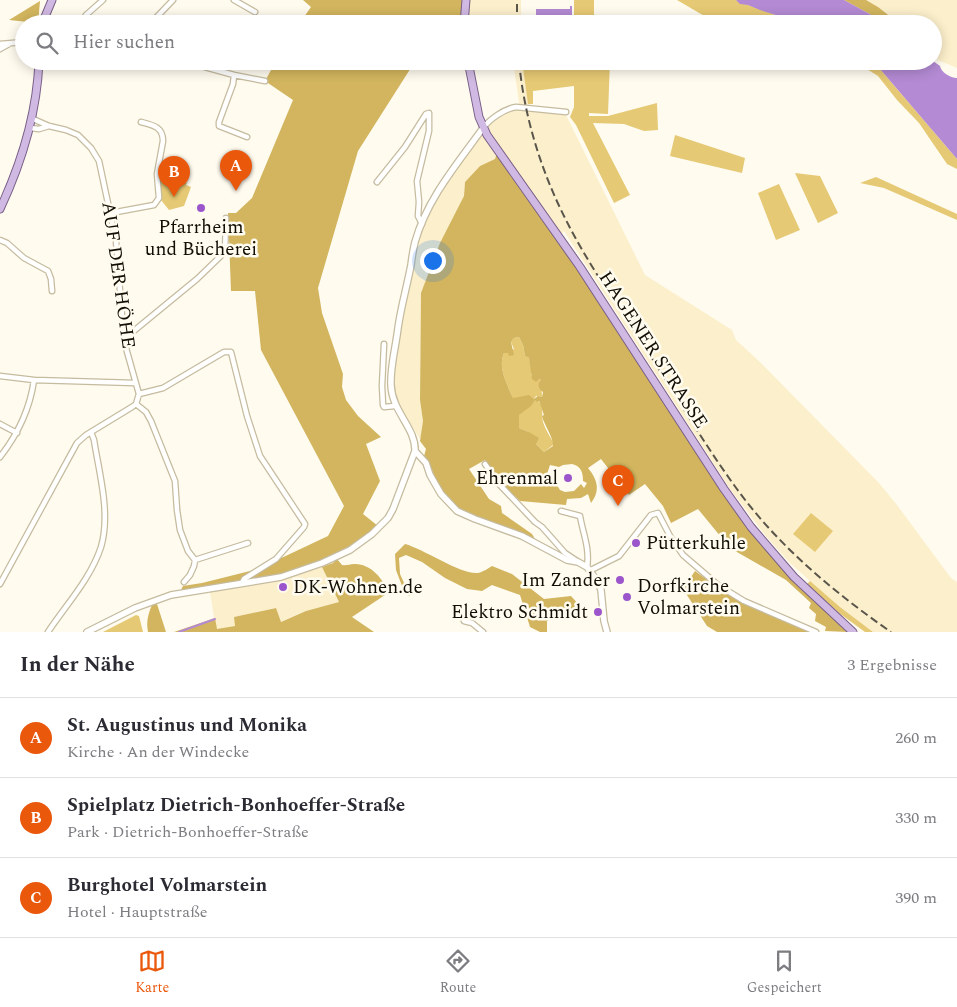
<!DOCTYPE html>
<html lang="de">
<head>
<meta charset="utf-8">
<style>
	:root { --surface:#fff; --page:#f2f2f3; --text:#2b2b33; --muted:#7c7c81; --line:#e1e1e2; --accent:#ea580c }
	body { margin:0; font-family:Spectral,serif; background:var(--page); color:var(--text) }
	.you { position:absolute; left:432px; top:260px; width:18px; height:18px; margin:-12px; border:4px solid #fff; border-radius:50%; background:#1a73e8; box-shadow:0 0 0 8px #1a73e833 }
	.badge { display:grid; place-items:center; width:32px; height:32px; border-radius:50%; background:var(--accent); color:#fff; font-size:16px; font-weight:700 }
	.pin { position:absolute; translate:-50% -41px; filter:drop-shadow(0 1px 2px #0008) }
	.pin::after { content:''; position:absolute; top:26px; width:18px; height:15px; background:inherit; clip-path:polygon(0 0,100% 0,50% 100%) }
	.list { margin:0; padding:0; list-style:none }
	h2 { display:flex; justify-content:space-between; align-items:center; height:65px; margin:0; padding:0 20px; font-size:21px }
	h2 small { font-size:16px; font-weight:400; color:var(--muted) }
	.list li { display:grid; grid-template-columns:32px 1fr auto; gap:15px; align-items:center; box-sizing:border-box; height:80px; padding:0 20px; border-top:1px solid var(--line) }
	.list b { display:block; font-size:19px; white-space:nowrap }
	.list p { margin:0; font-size:16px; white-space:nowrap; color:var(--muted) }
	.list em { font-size:16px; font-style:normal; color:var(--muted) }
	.icon { flex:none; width:28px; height:28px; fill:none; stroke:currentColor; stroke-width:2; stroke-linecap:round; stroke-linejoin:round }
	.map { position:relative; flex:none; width:957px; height:632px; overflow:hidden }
	.search { position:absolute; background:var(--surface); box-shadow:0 2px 12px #0003; left:15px; right:15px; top:15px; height:55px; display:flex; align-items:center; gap:12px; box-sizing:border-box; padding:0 18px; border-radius:28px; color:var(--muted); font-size:19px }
	.sheet { height:305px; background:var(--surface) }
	nav { display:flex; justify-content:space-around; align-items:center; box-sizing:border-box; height:70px; border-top:1px solid var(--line); background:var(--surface); font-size:14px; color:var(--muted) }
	nav a { display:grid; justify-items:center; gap:2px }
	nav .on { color:var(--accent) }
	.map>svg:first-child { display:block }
	.built { fill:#fcefcb }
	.green { fill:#e6c974 }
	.forest { fill:#d2b55e; fill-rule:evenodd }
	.water { fill:#b38ad3 }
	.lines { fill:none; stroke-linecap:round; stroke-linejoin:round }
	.stream { stroke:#b38ad3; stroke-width:2 }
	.minor-casing { stroke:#c5bb9f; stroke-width:7 }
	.tertiary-casing { stroke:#c5bb9f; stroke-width:8 }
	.primary-casing { stroke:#795f88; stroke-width:9 }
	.minor { stroke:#fff; stroke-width:4.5 }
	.tertiary { stroke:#fff; stroke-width:5.5 }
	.primary { stroke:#d0b9e2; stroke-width:7 }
	.rail { stroke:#59554b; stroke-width:2; stroke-dasharray:8 4; stroke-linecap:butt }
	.poi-dot { fill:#9b56cb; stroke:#fffbef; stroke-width:2 }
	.labels { text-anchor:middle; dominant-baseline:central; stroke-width:5; stroke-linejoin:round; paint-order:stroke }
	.poi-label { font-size:19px; fill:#120e05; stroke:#fffbef; text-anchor:end }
	.street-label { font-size:19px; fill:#120e05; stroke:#fffbef }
</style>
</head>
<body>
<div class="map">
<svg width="957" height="632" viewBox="0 0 957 632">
	<rect width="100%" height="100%" fill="#fffbef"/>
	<!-- built -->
	<path class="built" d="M 468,0 L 521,0 L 521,24 L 464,24 Z
		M 866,0 L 957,0 L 957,68 L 938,60 L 937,57 L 933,53 L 933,24 L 900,24 L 878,7 Z
		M 513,61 L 522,61 L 529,109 L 565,113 L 645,275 L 732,330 L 736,340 L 759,361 L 879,483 L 897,505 L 951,578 L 957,582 L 957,632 L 873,632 L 840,607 L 810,581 L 789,562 L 765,535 L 730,489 L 564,231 L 560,235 L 499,151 L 488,128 L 491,124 L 509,111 L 520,109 Z
		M 482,134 L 497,153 L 495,159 L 480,166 L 465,182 L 464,196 L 421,293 L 420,400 L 423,421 L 422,436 L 420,439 L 397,403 L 392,382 L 403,308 L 416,243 L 423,225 L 446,179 Z
		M 322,567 L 339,602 L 306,611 L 280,622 L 275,608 L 234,617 L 236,626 L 216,630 L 210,592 L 275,582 Z"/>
	<!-- green -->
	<path class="green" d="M 574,0 L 594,0 L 594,24 L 574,24 Z
		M 677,0 L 736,0 C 741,4 745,3 751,6 C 767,12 783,17 800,24 L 718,24 Z
		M 522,61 L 610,61 L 608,114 L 589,113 L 589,116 L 608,116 L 657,103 L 658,130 L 644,131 L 624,124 L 593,123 L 630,195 L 614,203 L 576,125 L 570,117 L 574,107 L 574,86 L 533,91 L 533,104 L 528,104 Z
		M 854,61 L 869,61 L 880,69 L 957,159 L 957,169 L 947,164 L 919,123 L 897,100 L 878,76 Z
		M 675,135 L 745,158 L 742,173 L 670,156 Z
		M 795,173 L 820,176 L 838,213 L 818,223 Z
		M 876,177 L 957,214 L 957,220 L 884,188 L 860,183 Z
		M 167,178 L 187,183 L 186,185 L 191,187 L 184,206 L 169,210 L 161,200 L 158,180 L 166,180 Z
		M 779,184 L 800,230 L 776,240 L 758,193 Z
		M 519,337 L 523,345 L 525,356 L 529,358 L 532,370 L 531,375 L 541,380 L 542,397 L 536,396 L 534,399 L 529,396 L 515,399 L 513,399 L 511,394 C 506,381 498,367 504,353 L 514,349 L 511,342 L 514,338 Z
		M 536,399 C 545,406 541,414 543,422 C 545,429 550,436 553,442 L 553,445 L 544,452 L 536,444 L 529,432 L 519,428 L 519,411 Z
		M 811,513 L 833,531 L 815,552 L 793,534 Z
		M 810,581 L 840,607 L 873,632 L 865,632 L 839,613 L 807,584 Z
		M 136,615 L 139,616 L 143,632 L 103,632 Z"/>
	<!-- forest -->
	<path class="forest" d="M 303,0 L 466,0 L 464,24 L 299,24 L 311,7 Z
		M 844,0 L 866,0 L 878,7 L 900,24 L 888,24 Z
		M 40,1 L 38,23 L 9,20 Z
		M 276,61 L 423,61 L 414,63 L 358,151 L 318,288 L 322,313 L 343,374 L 342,387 L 346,400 L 358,416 L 381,437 L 366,444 L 380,481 L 363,514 L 378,526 C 368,532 360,541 350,547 C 300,578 238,580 181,590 L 183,586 L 202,583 L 258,569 L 328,536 L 344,506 L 261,350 L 255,291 L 231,291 L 228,213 L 236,213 L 252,198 L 293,100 L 265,81 Z
		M 497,153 L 578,268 L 749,527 L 848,632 L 825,631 L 826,627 L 815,621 L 816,614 L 809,608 L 811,603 L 786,580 L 730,548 L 698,509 L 671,523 L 663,506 L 645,484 L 629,495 L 601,459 L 588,468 C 597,479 601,490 591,503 L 588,494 L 581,498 L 567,499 L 566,505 L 520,501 L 501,483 L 485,460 L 469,469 L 489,499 L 501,506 L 502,513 L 532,534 L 535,539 C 506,524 463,520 443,493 C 435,482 433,466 424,456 L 426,449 L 420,441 L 423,421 L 420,400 L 421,293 L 440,243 L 464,196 L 465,182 L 480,166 L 495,159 ZM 519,337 L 523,345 L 525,356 L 529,358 L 532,379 L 536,382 L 539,379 L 541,380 C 537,384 538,389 543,392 L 542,397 L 538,396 L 534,399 L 529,395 L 513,398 L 511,394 C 506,381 498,367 504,353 L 508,353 L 509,356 L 514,355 L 511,342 L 514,338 ZM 535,400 L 537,402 L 539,401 L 544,415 L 542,416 C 544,425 553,436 553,446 L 544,452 L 536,444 L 539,438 L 529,432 L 519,428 L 519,415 L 531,406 ZM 572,464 C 581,466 583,472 583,481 L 587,483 L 584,488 L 581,484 L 574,491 L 565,492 L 560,490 L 555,482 L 546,477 L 550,465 L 559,467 L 563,465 Z
		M 405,544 C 424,549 461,575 478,573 C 483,572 489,568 492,566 L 512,574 L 544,599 L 571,596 L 580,606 L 547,621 L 547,632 L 540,632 L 530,627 L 520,595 L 492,585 L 482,591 L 467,589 L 445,578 L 422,562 L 406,555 L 399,558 L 400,574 L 410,596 L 405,594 L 396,570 L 395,554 Z
		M 337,559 L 342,565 C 346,566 350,564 354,564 C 370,563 384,579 388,593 L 352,617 L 374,632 L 174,632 L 215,618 L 217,629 L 235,626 L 234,617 L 276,608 L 281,622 L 306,611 L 339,602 L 322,567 L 333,563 Z
		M 695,571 L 713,584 L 743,602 L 809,632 L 717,632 L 707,626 L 683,589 Z
		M 157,604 L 166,632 L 148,632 C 146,622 148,614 152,605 Z"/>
	<!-- water -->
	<path class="water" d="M 736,0 L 844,0 L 888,24 L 800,24 L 779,16 L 760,10 L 748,5 L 740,4 Z
		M 570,6 L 572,6 L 572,24 L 536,24 L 536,19 L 539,18 L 536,15 L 536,9 L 570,9 Z
		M 869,61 L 933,61 L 940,66 C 941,72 950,78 957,78 L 957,159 L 880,69 Z"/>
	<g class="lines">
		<!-- stream -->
		<path class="stream" d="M 179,632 L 215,619"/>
		<!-- minor casing -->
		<g class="minor-casing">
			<path id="minor" d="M 234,0 L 255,12
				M 82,24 L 86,15 L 103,0
				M 150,24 L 173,0
				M 0,44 L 24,42
				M 0,49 L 9,44
				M 183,61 L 234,75 L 265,81
				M 234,75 L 233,84 L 219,122 L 219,126 L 247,137
				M 30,128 L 39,129 L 49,126
				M 483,128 C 490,119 504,109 516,107 L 566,112
				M 377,182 L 405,147 L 426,114 L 429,113 L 429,131 L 417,181 L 419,202 L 418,216 L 422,224
				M 111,213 L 154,205 L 159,198 L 157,174 L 163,141 C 163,127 153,125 141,122
				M 0,240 L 7,243 L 24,258 L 48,271 L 51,279 L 52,291
				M 124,339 L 197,279 L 225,252 L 226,218
				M 384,344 L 382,386 L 383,405 L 384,407 L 395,406
				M 0,376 L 34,380 L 135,383
				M 139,394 L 163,388 L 224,352 L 231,352 L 247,416 L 260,456 L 305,524 L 304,527 L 276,559 L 244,579 L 242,583
				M 136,404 L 146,412 L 151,421 L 175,481 L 177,510 L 180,530 L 188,551 L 195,560 L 194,566 L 190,575 L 184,582
				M 0,424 L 17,433
				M 0,457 C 18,434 30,409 34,380
				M 485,464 L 499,484 L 535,522 L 542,527 L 565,553 L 577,561
				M 561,511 L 580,516 C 583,534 590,548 587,567
				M 195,560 L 248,543
				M 591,570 L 619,556 L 651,515 L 658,513 L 670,536 L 683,555 L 718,585 L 744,601 L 816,632
				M 0,584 L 77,443 L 86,435 L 132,407 L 136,404 L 139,394 L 124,341 L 116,241 L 99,161 L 91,148 L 78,135 L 66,130 L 49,126 L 33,119
				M 467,613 L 464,621 L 472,623 L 483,632
				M 48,632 C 66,605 91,578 101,547 C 111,513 99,473 94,440 L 91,432"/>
		</g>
		<!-- tertiary casing -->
		<g class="tertiary-casing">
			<path id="tertiary" d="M 415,451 L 426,463 L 430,475 L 441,494 L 457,511 L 475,519 L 522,536 L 567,560 L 578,562 L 587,567 L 598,582 L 601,590 L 604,621 L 607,632
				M 87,632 L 135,608 L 171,595 L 281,577 L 322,563 L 350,550 L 372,534 L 388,518 L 393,509 L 415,451 C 416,428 392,412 391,385 C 390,367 396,346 398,328 C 401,307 407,286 411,265 C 412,257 413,250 415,242 C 427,199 457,164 483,128"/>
		</g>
		<!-- primary casing -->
		<g class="primary-casing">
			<path id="primary" d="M 42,24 L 52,0
				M 464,24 L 466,0
				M 468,61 L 479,117 L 487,135 L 580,267 L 724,489 L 751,527 L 794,577 L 853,632
				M 0,209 C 22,162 37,114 39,61"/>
		</g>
		<!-- minor -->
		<use href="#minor" class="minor"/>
		<!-- tertiary -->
		<use href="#tertiary" class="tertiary"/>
		<!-- primary -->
		<use href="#primary" class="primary"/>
		<!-- rail -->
		<path class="rail" d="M 517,24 L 517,0
			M 519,61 C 524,116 541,171 566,220 C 589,266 620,309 648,352 C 676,396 703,442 734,485 C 776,544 832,591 891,632"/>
	</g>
	<!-- markers -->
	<g class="poi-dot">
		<circle cx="201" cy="208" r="5"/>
		<circle cx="568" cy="478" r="5"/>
		<circle cx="636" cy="543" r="5"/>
		<circle cx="620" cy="580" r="5"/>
		<circle cx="283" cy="587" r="5"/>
		<circle cx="627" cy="597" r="5"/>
		<circle cx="598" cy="612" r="5"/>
	</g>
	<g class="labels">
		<!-- poi labels -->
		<g class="poi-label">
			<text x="201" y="227" text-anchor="middle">Pfarrheim<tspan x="201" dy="22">und Bücherei</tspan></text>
			<text x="558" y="478">Ehrenmal</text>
			<text x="646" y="543" text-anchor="start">Pütterkuhle</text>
			<text x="610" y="580">Im Zander</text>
			<text x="637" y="586" text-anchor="start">Dorfkirche<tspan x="637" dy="22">Volmarstein</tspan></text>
			<text x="293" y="587" text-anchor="start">DK-Wohnen.de</text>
			<text x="588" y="612">Elektro Schmidt</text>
		</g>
		<!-- street labels -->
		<g class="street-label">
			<text transform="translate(118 275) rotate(82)">AUF DER HÖHE</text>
			<text transform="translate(653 350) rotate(57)">HAGENER STRASSE</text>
		</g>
	</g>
</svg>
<div class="you"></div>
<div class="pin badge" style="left:236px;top:191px">A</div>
<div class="pin badge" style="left:174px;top:197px">B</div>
<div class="pin badge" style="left:618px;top:506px">C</div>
<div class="search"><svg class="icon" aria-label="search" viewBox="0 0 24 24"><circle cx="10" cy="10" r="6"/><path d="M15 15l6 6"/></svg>Hier suchen</div>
</div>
<section class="sheet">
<h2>In der Nähe<small>3 Ergebnisse</small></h2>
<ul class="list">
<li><span class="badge">A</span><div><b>St. Augustinus und Monika</b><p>Kirche · An der Windecke</p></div><em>260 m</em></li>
<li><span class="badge">B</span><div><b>Spielplatz Dietrich-Bonhoeffer-Straße</b><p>Park · Dietrich-Bonhoeffer-Straße</p></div><em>330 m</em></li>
<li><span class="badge">C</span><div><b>Burghotel Volmarstein</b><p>Hotel · Hauptstraße</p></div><em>390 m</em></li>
</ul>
</section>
<nav>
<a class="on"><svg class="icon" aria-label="map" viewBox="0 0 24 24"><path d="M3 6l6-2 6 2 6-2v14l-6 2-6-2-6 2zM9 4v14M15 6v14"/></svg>Karte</a>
<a><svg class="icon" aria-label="directions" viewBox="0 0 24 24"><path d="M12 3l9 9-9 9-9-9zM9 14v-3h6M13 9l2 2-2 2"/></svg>Route</a>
<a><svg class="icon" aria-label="saved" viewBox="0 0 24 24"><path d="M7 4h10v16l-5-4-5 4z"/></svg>Gespeichert</a>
</nav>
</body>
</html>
